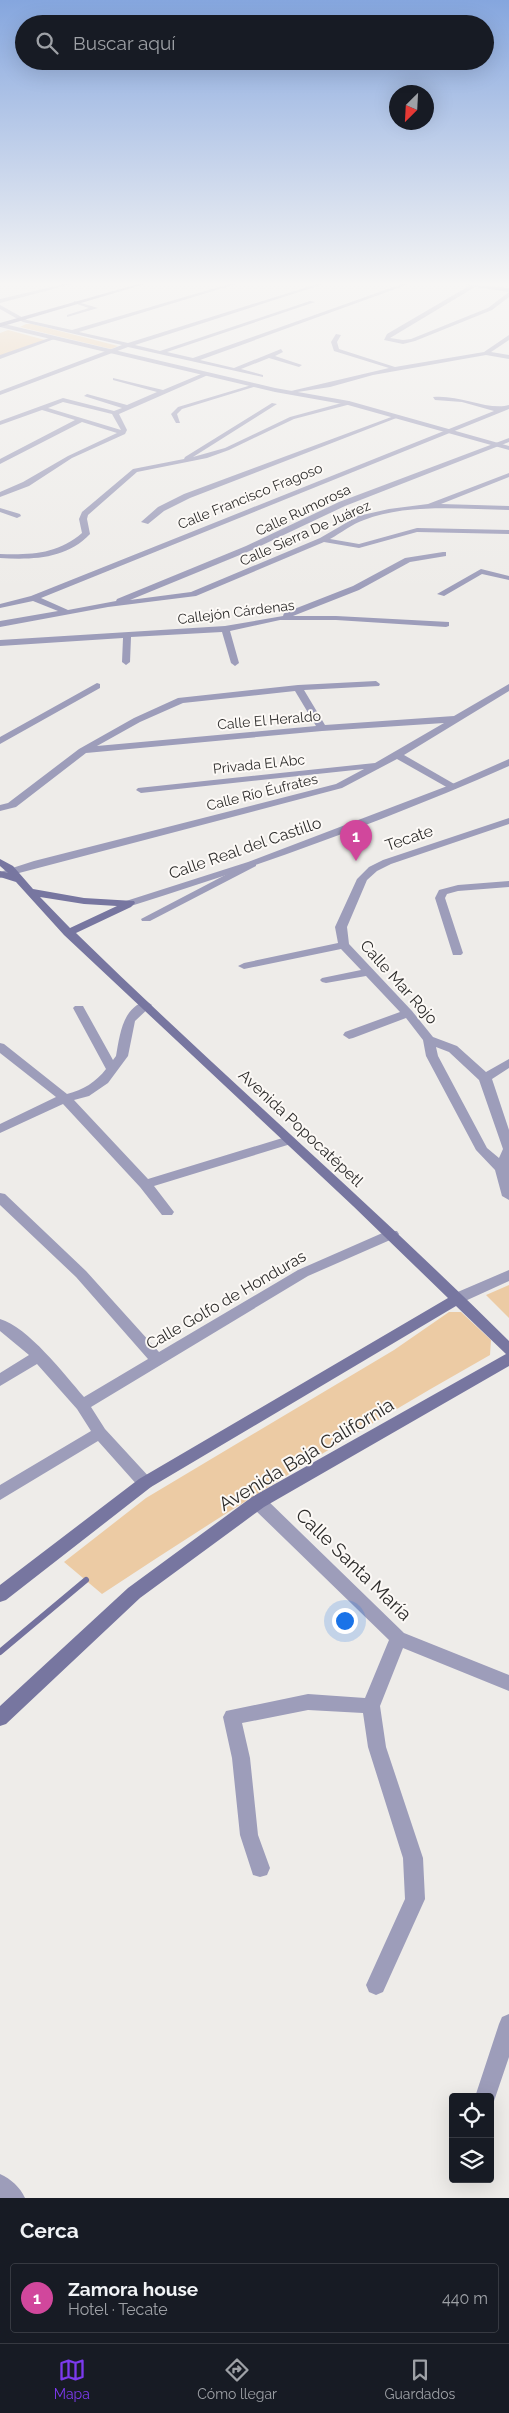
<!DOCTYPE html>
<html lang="es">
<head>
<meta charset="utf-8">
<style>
	:root { --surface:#171b24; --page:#242831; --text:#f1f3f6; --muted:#9ea1a6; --line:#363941; --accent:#7c3aed }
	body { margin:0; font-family:Raleway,sans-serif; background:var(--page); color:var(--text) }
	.controls { position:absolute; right:15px; bottom:15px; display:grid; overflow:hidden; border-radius:5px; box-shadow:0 5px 20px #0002 }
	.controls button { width:45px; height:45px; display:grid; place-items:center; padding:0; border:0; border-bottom:1px solid var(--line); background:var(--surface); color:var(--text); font:25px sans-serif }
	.compass { position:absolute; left:389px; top:85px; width:45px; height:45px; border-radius:50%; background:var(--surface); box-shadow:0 5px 20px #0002; rotate:204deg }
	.you { position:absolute; left:344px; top:1620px; width:18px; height:18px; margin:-12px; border:4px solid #fff; border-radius:50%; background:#1a73e8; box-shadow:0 0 0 8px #1a73e833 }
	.badge { display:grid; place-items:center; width:32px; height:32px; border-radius:50%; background:var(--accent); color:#fff; font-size:16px; font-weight:700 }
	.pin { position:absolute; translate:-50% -41px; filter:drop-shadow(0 1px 2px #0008) }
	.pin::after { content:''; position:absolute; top:26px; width:18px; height:15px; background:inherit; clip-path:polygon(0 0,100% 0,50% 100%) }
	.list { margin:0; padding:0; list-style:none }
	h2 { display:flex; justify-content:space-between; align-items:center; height:65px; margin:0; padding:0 20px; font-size:21px }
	h2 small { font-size:16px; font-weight:400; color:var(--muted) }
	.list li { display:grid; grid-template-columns:32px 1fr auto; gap:15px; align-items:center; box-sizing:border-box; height:70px; margin:0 10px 10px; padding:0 10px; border:1px solid var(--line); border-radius:5px }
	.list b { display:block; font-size:19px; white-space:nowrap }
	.list p { margin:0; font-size:16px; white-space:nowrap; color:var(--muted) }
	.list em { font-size:16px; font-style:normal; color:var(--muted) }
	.icon { flex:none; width:28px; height:28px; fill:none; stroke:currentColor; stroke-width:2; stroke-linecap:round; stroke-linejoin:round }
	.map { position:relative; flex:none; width:509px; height:2198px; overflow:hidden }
	.search { position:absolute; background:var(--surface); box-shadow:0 5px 20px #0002; left:15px; right:15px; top:15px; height:55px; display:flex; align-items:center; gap:12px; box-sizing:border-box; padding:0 18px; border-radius:28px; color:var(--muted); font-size:19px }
	.sheet { height:145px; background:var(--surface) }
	nav { display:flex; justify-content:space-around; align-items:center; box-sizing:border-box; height:70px; border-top:1px solid var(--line); background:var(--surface); font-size:14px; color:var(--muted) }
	nav a { display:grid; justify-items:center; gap:2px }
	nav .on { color:var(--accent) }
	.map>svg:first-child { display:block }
	.green { fill:#eccba4 }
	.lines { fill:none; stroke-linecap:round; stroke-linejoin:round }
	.stream { stroke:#74729e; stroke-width:6 }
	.minor { fill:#9d9dba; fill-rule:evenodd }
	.tertiary { fill:#9d9dba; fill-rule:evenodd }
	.secondary { fill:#7776a0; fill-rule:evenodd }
	.labels { text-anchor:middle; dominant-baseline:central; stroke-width:4; stroke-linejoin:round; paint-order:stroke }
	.far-street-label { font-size:14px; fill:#2d2c2b; stroke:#fcf9f6 }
	.street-label { font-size:16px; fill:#2d2c2b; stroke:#fcf9f6 }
	.near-street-label { font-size:19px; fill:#2d2c2b; stroke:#fcf9f6 }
</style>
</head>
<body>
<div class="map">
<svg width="509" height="2198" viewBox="0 0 509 2198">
	<rect width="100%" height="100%" fill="#eeece9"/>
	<!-- green -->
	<path class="green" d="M 26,324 L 32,324 L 118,346 L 111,349 L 20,327 Z
		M 8,330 L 45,340 L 0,356 L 0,333 Z
		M 509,1285 L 509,1318 L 486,1295 Z
		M 449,1312 L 461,1312 L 491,1340 L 490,1355 C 357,1430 229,1510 102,1594 L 64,1562 L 146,1498 L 394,1350 Z"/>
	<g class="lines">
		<!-- stream -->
		<path class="stream" d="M 0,1652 L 86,1580"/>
		<!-- minor -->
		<path class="minor" d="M 64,284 L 72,284 L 0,303 L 0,299 Z
			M 229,284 L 236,284 L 79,332 L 128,343 L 317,284 L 324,284 L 135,345 L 160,351 L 310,301 L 315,302 L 167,352 L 193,358 L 402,284 L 409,284 L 200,360 L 234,368 L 281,349 L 283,352 L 275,356 L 302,365 L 299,367 L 269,358 L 241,369 L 263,375 L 263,377 L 128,347 L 0,395 L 0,391 L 122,345 L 23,322 L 0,309 L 0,305 L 27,320 L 72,330 Z
			M 465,284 L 509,288 L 509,292 L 475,287 L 390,338 L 403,340 L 411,339 L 488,308 L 509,292 L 509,297 L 492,310 L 415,341 L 403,344 L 384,340 L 387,334 L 469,286 Z
			M 74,301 L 98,308 L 67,317 L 67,315 L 89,308 L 74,303 Z
			M 336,334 L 341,335 L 337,342 L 339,349 L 395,367 L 484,352 L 509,335 L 509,340 L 491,352 L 509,355 L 509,359 L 486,355 L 373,375 L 330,387 L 291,393 L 291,391 L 389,368 L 334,351 L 331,342 Z
			M 52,337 L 57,338 L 0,359 L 0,355 Z
			M 206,372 L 208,375 L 119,414 L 127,430 L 125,434 L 72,458 L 29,486 L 0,497 L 0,492 L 23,482 L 68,456 L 117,433 L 82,422 L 0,464 L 0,459 L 75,420 L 42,410 L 0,425 L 0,421 L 63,398 L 114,411 L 122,408 L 84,396 L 87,394 L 127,405 L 157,392 L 113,380 L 113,378 L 163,390 ZM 63,402 L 112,414 L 121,430 L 48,408 Z
			M 255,384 L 260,385 L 182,409 L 177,414 L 180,423 L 176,423 L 171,414 L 178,407 Z
			M 433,397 C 458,394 489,411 509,405 L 509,409 L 41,598 L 68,610 L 116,601 L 117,599 L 246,546 L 339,502 L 509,438 L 509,442 L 345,506 L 252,550 L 130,600 L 191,592 L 320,538 L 358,516 L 389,509 L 428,504 L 509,473 L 509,477 L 441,504 L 509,506 L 509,510 C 464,509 406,503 364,520 C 352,524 341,533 330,539 L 359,544 L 417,528 L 509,530 L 509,534 L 417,532 L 359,548 L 324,542 L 196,596 L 108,607 L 0,627 L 0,621 L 58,611 L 33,601 L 0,608 L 0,604 L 31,596 L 494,411 L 462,402 L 435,400 Z
			M 349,401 L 351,404 L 294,419 L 229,450 L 207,458 L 137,472 L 88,515 L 87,519 L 90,534 C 67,559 32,560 0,558 L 0,554 C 31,555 58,554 82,533 L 79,519 L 82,512 L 133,469 L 184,459 L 185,457 L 272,403 L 277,404 L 193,457 L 225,448 L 290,417 Z
			M 394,416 L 399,417 L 190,498 L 164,511 L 148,524 L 141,522 L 158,507 L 184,494 Z
			M 0,508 L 20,514 L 21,516 L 17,518 L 0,512 Z
			M 443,552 L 446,552 L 446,556 L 410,562 L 359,590 L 293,616 L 336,616 L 449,622 L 449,626 L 446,627 L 336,620 L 280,620 L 230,631 L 239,663 L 235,666 L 231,663 L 222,632 L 131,637 L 130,662 L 126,665 L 122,662 L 123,638 L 0,646 L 0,640 L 225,626 L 283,616 L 284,613 L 353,586 L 405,558 Z
			M 481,569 L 509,576 L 509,580 L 482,574 L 444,596 L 437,594 Z
			M 376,681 L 380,684 L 379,686 L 304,690 L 325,725 L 454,716 L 509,684 L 509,691 L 404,755 L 456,785 L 456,789 L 450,789 L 397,759 L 342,788 L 0,878 L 0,872 L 34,861 L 336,784 L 364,769 L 141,793 L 136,790 L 138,788 L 375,763 L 444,723 L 322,731 L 86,753 L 16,807 L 0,811 L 0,805 L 8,803 L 79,749 L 134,718 L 178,698 L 298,685 ZM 295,691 L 316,726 L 97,746 L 140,722 L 183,703 Z
			M 97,683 L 100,684 L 100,688 L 0,744 L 0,737 Z
			M 509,818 L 509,824 L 391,864 L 377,871 L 367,880 L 347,927 L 349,944 L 412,1011 L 433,1037 L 457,1046 L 486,1072 L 509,1059 L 509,1068 L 492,1079 L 509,1130 L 509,1200 L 502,1196 L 495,1170 L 476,1150 L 426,1056 L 423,1040 L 406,1018 L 353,1038 L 349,1039 L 343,1035 L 345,1032 L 400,1012 L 366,976 L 326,983 L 322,982 L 320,980 L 322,978 L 361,970 L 341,949 L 244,969 L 238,966 L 244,963 L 338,943 L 335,927 L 357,879 L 369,867 L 383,860 ZM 436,1047 L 449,1052 L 479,1080 L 503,1149 L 499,1158 L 487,1148 L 438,1056 Z
			M 252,861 L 256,862 L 256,866 L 150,921 L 142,921 L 141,919 Z
			M 509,881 L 509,887 L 458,891 L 447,894 L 445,898 L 463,953 L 461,955 L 453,955 L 435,898 L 439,890 L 458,885 Z
			M 146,1001 L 152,1005 L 135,1021 L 128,1056 L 108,1083 L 89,1096 L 74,1100 L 148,1179 L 289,1136 L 295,1140 L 294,1143 L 154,1186 L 174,1212 L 172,1215 L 162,1215 L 140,1187 L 63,1104 L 0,1133 L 0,1124 L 56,1097 L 0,1053 L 0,1043 L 4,1044 L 67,1094 C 83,1090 96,1082 106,1069 L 73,1008 L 75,1006 L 83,1006 L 113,1060 L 116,1056 C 120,1035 122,1008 146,1001 Z
			M 0,1193 L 5,1194 L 86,1271 L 159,1352 L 298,1270 L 387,1231 L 397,1231 L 399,1234 L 397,1237 L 308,1276 L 91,1407 L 105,1429 L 151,1479 L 153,1483 L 151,1487 L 145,1489 L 139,1487 L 98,1441 L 0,1500 L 0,1485 L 91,1431 L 77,1409 L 37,1364 L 0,1386 L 0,1373 L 29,1355 L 0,1331 L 0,1319 C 28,1327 64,1374 84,1397 L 148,1359 L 76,1277 L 0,1205 Z
			M 258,1496 L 264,1497 L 404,1633 L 509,1675 L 509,1691 L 403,1648 L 380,1706 L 386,1747 L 423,1858 L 425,1899 L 383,1992 L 376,1995 L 369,1992 L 366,1985 L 405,1899 L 403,1858 L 368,1747 L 363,1713 L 308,1710 L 242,1723 L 250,1758 L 258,1835 L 270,1868 L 267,1875 L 260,1877 L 253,1875 L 240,1835 L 232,1758 L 223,1717 L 226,1711 L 308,1694 L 365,1698 L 389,1640 L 252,1507 L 250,1502 L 252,1497 Z
			M 509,2014 L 509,2057 L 493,2104 L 490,2106 L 490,2097 L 475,2097 L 499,2024 L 502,2017 Z
			M 0,2174 C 11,2179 20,2187 25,2198 L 0,2198 Z"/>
		<!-- tertiary -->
		<path class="tertiary" d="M 0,323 L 275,388 L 349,401 L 509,446 L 509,450 L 348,405 L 275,392 L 0,327 Z
			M 509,759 L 509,766 C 387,820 261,865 134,905 L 130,906 L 125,903 L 126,901 L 248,862 L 450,785 Z
			M 509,1270 L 509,1281 L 463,1302 L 453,1302 L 451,1298 L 453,1294 Z"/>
		<!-- secondary -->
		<path class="secondary" d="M 138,284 L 145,284 L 0,327 L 0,323 Z
			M 0,859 L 13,866 L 33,889 L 84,898 L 134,901 L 135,903 L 131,907 L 76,933 C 218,1072 369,1202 509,1341 L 509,1366 L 264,1507 L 140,1598 L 6,1724 L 0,1726 L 0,1706 L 128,1588 L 252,1497 L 506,1354 L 456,1306 L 151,1487 L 6,1600 L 0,1602 L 0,1585 L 139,1479 L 448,1298 L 353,1206 L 64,935 L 16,882 L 0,877 L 0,871 L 8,873 L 0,866 ZM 40,897 L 84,904 L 117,906 L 70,928 Z"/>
	</g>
	<!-- sky -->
	<linearGradient id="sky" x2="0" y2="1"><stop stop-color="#85a6de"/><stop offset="0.48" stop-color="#f7f6f5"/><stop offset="1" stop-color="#f7f6f5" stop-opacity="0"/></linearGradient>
	<rect width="509" height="591" fill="url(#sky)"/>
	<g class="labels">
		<!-- far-street labels -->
		<g class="far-street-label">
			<text transform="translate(250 496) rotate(-22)">Calle Francisco Fragoso</text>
			<text transform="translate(303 510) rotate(-25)">Calle Rumorosa</text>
			<text transform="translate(305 533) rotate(-24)">Calle Sierra De Juárez</text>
			<text transform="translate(236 612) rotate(-7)">Callejón Cárdenas</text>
			<text transform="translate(269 720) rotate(-5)">Calle El Heraldo</text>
			<text transform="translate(259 764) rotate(-6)">Privada El Abc</text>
			<text transform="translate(262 792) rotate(-14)">Calle Río Éufrates</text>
		</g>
		<!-- street labels -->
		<g class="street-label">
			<text transform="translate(409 838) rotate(-19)">Tecate</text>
			<text transform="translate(245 848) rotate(-19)">Calle Real del Castillo</text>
			<text transform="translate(399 982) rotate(48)">Calle Mar Rojo</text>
			<text transform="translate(301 1128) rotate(43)">Avenida Popocatépetl</text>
			<text transform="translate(226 1300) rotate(-30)">Calle Golfo de Honduras</text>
		</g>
		<!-- near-street labels -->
		<g class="near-street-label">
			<text transform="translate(306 1454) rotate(-31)">Avenida Baja California</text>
			<text transform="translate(354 1564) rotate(44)">Calle Santa María</text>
		</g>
	</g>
</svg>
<div class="controls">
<button><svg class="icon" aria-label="locate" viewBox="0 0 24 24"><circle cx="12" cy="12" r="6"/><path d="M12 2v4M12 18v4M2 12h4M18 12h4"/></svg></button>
<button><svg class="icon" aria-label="layers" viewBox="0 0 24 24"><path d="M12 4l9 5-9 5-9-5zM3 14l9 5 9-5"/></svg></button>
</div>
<svg class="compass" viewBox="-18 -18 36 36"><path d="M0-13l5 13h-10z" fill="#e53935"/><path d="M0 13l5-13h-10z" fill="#9ea1a6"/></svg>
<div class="you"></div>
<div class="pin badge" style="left:356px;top:861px;background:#d1479c">1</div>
<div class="search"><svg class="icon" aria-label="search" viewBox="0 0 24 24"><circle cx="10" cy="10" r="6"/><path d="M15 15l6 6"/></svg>Buscar aquí</div>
</div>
<section class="sheet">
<h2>Cerca<small></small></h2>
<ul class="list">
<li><span class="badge" style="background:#d1479c">1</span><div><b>Zamora house</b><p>Hotel · Tecate</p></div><em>440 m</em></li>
</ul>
</section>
<nav>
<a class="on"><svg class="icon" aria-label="map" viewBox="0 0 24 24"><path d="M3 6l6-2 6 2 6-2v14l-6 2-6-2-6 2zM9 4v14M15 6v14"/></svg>Mapa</a>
<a><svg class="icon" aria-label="directions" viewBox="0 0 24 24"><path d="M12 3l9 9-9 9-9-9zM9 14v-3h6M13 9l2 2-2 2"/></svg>Cómo llegar</a>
<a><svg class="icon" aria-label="saved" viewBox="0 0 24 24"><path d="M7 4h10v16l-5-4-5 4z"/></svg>Guardados</a>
</nav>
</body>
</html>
